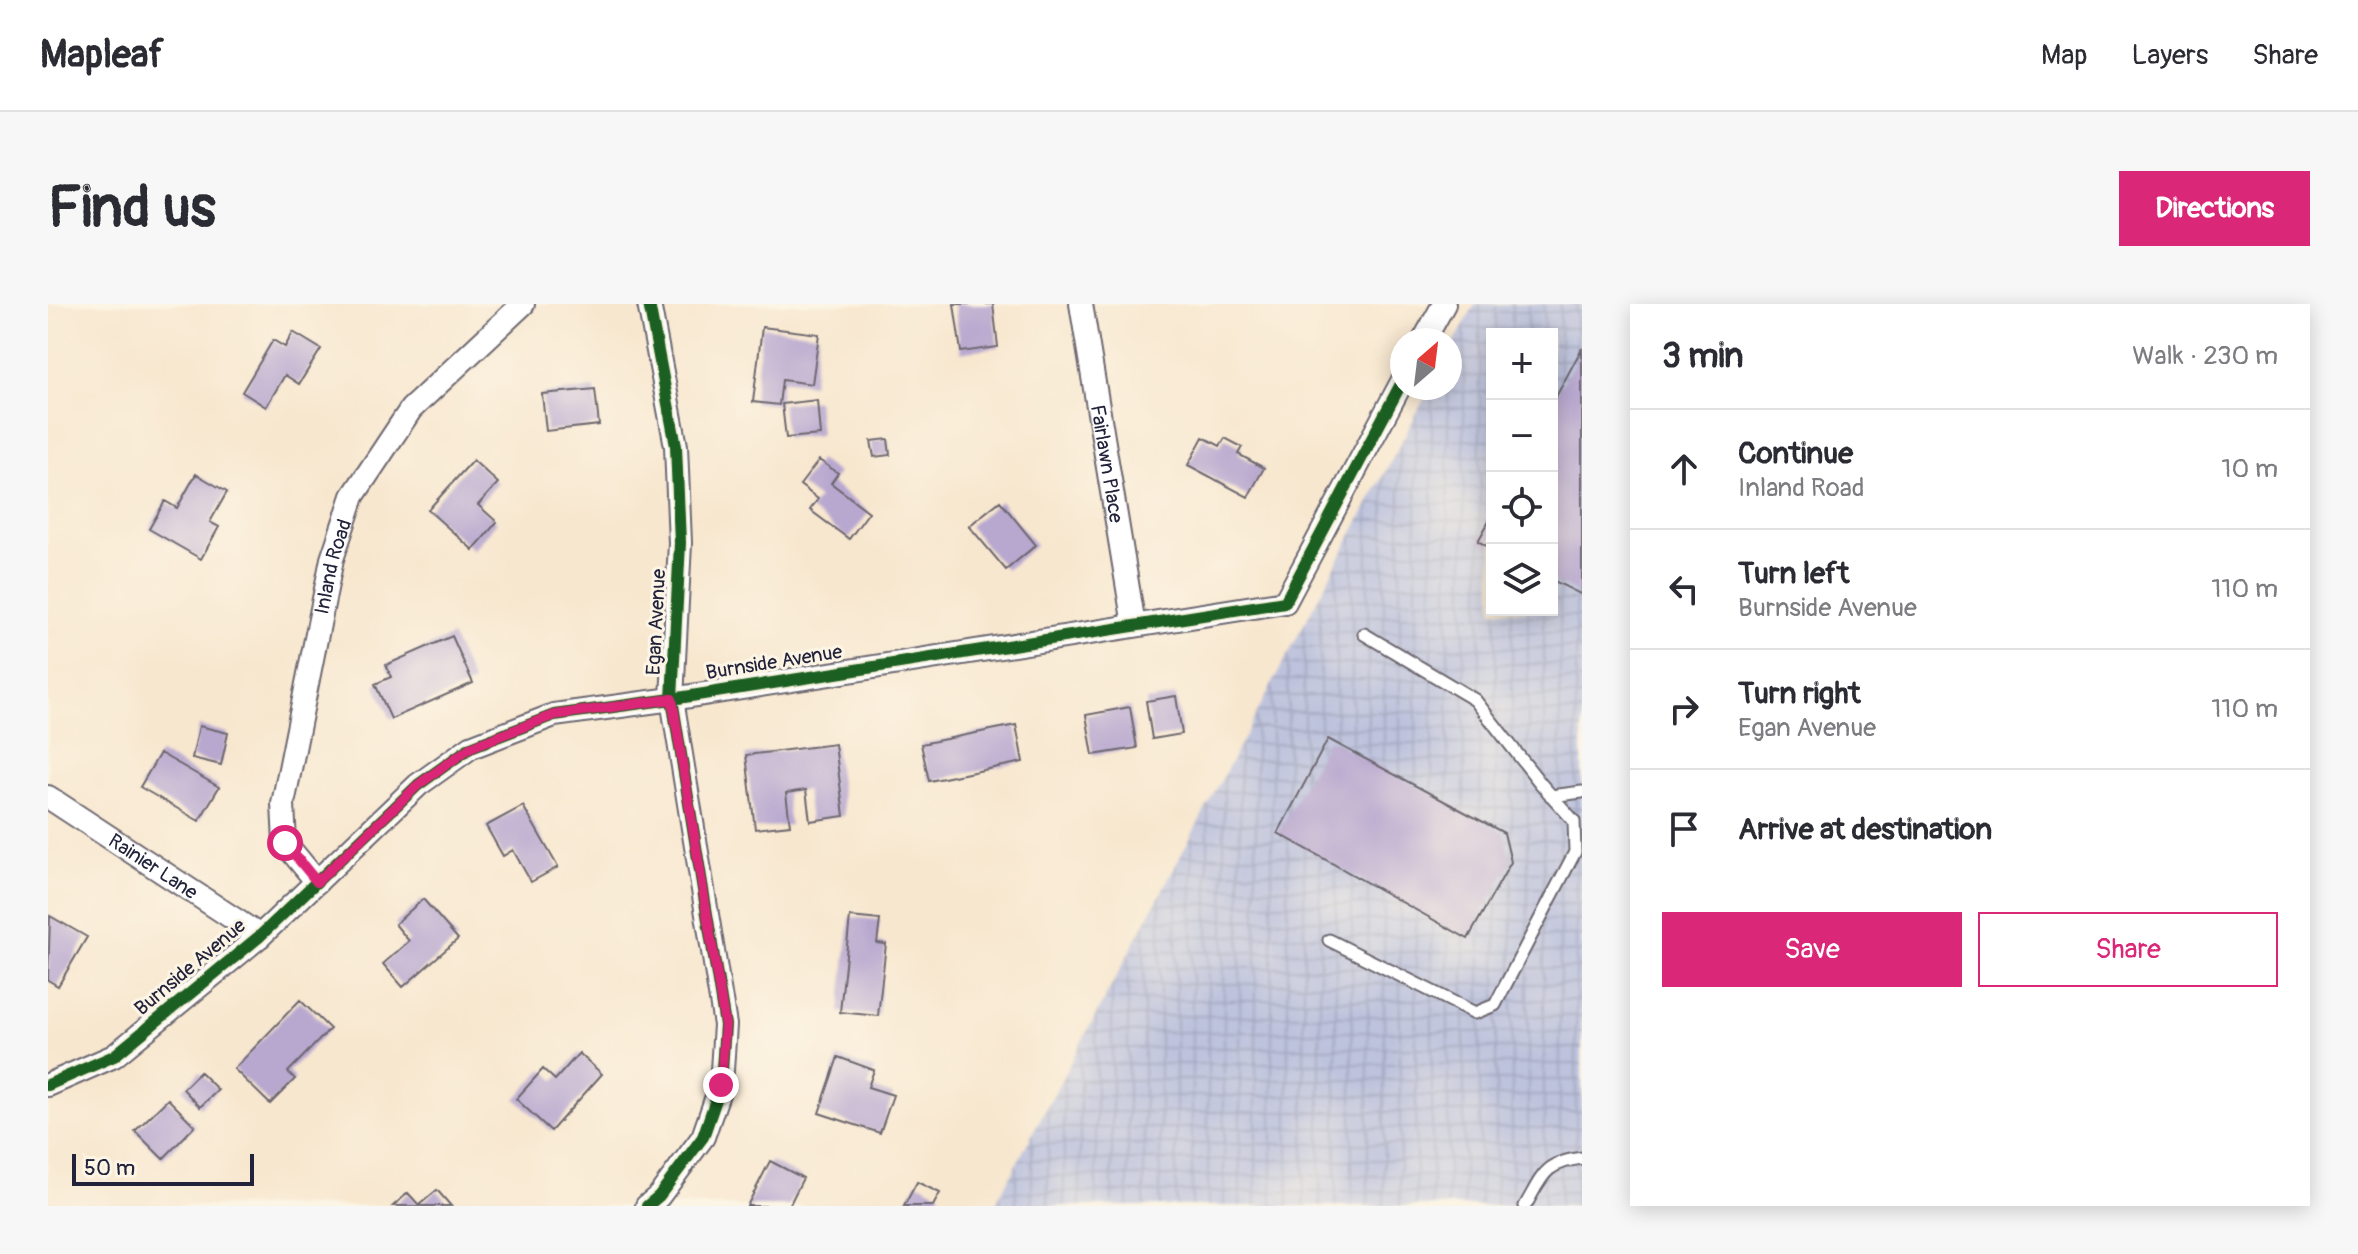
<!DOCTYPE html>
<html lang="en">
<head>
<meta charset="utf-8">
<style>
	:root { --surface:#fff; --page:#f7f7f7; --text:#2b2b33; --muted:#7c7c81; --line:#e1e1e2; --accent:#db2777 }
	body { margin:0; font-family:Pangolin,sans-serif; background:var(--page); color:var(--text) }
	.controls { position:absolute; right:24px; top:24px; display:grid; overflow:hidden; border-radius:0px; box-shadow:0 4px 20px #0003 }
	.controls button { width:72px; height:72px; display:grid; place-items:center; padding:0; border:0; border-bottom:2px solid var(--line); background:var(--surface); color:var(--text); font:40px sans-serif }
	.compass { position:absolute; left:1342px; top:24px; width:72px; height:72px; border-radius:50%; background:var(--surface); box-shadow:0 4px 20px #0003; rotate:28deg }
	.scale { position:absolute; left:24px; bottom:20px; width:182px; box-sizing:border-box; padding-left:8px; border:4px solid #22223b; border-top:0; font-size:22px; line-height:28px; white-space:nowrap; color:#22223b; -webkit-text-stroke:6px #fcf5e5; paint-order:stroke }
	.stop { position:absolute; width:24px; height:24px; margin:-18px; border:6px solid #db2777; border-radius:50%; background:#fff }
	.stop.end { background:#db2777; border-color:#fff; box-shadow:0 2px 8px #0008 }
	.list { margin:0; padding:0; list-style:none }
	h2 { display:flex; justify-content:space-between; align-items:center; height:104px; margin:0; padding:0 32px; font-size:34px }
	h2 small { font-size:26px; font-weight:400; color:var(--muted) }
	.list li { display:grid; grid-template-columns:52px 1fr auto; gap:24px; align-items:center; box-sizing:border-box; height:120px; padding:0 32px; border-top:2px solid var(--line) }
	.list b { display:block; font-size:30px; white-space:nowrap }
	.list p { margin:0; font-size:26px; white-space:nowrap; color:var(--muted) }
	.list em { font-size:26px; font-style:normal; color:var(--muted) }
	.actions { display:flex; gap:16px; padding:24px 32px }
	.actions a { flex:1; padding:18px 0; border:2px solid var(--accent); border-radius:0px; text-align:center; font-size:28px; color:var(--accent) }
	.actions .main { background:var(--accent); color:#fff }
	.icon { flex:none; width:44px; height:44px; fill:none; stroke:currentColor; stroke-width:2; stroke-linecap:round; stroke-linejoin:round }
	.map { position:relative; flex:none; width:1534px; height:902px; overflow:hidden; border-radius:0px }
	header { display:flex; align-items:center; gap:48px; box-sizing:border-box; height:112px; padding:0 40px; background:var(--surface); border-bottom:2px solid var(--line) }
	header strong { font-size:38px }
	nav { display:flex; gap:44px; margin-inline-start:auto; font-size:28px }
	.intro { display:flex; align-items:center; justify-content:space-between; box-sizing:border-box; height:192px; padding:0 48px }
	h1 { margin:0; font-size:56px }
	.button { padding:20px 36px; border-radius:0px; background:var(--accent); color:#fff; font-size:28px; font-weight:700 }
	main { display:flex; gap:48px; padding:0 48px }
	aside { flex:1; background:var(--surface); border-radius:0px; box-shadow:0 4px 20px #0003 }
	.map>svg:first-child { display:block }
	.industrial { fill:url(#industrial-grid); fill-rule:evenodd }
	.building { fill:#b8a7cf }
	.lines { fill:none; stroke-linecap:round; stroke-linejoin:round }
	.lane-casing { stroke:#6d676f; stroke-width:15 }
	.street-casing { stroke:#6d676f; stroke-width:26 }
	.lane { stroke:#fff; stroke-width:11 }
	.street { stroke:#fff; stroke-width:22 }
	.cycleway-casing { stroke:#fcf5e5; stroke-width:17 }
	.cycleway { stroke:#1b5e20; stroke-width:12 }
	.route { stroke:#db2777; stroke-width:10 }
	.labels { text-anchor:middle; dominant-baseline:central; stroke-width:6; stroke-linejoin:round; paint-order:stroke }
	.street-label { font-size:20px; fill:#22223b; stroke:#fcf5e5 }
</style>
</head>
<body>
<header>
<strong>Mapleaf</strong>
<nav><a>Map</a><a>Layers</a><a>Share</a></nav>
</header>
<div class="intro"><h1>Find us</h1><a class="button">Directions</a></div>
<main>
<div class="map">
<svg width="1534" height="902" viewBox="0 0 1534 902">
	<defs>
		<pattern id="industrial-grid" width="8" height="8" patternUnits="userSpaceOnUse" patternTransform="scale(2)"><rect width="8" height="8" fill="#bec3dd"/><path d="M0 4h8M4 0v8" fill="none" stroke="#a3a7bf"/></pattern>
	</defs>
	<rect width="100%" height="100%" fill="#fcf5e5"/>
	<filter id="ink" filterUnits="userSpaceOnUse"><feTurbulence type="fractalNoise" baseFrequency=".0125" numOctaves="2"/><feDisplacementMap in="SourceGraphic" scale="16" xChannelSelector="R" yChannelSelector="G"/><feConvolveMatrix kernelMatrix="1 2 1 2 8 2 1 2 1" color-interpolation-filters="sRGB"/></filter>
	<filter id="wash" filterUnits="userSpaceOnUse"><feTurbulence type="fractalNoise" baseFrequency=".006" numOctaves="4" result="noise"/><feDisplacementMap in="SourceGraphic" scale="32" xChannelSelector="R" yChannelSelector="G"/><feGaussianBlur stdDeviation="1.8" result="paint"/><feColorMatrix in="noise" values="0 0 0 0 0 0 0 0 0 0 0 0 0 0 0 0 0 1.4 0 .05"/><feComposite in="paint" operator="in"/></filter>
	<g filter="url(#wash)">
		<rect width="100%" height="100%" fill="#f8e7cf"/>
		<!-- industrial -->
		<path class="industrial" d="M 1427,0 L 1534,0 L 1534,902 L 946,902 L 1382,84 L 1402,84 L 1402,47 ZM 1444,30 L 1504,30 L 1504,306 L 1444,306 Z"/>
		<g id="blocks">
			<!-- building -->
			<path class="building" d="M 906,0 L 945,0 L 950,43 L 913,48 Z
				M 714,23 L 771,30 L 764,80 L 734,76 L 731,101 L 705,98 Z
				M 245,28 L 273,45 L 251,80 L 237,71 L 218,103 L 194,88 L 225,36 L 237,43 Z
				M 1534,44 L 1534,291 L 1504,276 L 1504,100 Z
				M 547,85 L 551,121 L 498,127 L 494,90 Z
				M 769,96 L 772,131 L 738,134 L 734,100 Z
				M 1155,133 L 1172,142 L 1177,134 L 1194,143 L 1190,150 L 1216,164 L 1200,193 L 1140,161 Z
				M 840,135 L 842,151 L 826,153 L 823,137 Z
				M 425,156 L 450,179 L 430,201 L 449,218 L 425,246 L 380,206 Z
				M 771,156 L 790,169 L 783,179 L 821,208 L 801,235 L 762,206 L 770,195 L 752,181 Z
				M 148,170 L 179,188 L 162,218 L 171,223 L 153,255 L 101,225 L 117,197 L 129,204 Z
				M 952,197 L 988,241 L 958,266 L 921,222 Z
				M 1444,212 L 1444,245 L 1430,237 Z
				M 404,332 L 425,379 L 343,415 L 327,380 L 343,373 L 338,361 Z
				M 1128,392 L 1134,430 L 1104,435 L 1098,397 Z
				M 1082,403 L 1089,444 L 1045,451 L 1038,411 Z
				M 968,421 L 975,458 L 881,477 L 873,440 Z
				M 151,422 L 180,429 L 173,461 L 144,454 Z
				M 1280,435 L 1456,529 L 1463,558 L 1420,635 L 1230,529 Z
				M 787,440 L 796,512 L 762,517 L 758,486 L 738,489 L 742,521 L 707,525 L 698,451 Z
				M 112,449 L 171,483 L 151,517 L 92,483 Z
				M 475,502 L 510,563 L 483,578 L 465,546 L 455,552 L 438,522 Z
				M 375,595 L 410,635 L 355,683 L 335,660 L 361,637 L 347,620 Z
				M 2,612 L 39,633 L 10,682 L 0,676 Z
				M 802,613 L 832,616 L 829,639 L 838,640 L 830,712 L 792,708 Z
				M 252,696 L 282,725 L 240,768 L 247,775 L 222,800 L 186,765 Z
				M 531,749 L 554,770 L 503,827 L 468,795 L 495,765 L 507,776 Z
				M 790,753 L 826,766 L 820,783 L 845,791 L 832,829 L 771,809 Z
				M 152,768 L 170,786 L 152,803 L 135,785 Z
				M 120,795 L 147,822 L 115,855 L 87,827 Z
				M 722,857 L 755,874 L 741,902 L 699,902 Z
				M 869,878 L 892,889 L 885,902 L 856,902 Z
				M 389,886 L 403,902 L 345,902 L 360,889 L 371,901 Z"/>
		</g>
	</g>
	<g filter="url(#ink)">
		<use href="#blocks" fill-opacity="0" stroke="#6d676f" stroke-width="2"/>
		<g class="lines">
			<!-- lane casing -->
			<g class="lane-casing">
				<path id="lane" d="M 1503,492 L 1534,488
					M 1281,636 L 1427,709 L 1447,701 L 1527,548 L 1526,517 L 1493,480 L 1427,396 L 1316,330
					M 1477,902 C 1495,871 1496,859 1534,854"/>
			</g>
			<!-- street casing -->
			<g class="street-casing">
				<g id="street">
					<path id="s1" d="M 1033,0 L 1086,321"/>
					<path d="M 1376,36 L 1396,0"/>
					<path id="s2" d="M 0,493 L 212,632"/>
					<path id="s3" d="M 269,578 L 237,539 L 235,500 L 284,255 L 305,192 L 363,105 L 475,0"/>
					<path d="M 0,781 L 66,752 L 212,632 L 370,481 L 423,443 L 506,411 L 624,395 L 1237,298 L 1354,78"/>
					<path d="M 599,902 L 611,892 L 655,833 L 673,781 L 677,721 L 624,395 L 632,239 L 628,142 L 601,0"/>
				</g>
			</g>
			<!-- lane -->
			<use href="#lane" class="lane"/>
			<!-- street -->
			<use href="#street" class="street"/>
			<!-- cycleway casing -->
			<g class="cycleway-casing">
				<path id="cycleway" d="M 0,781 L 66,752 L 212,632 L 370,481 L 423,443 L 506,411 L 624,395 L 1237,298 L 1354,78
					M 599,902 L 611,892 L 655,833 L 673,781 L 677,721 L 624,395 L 632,239 L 628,142 L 601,0"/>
			</g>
			<!-- cycleway -->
			<use href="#cycleway" class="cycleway"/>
		</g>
	</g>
	<g class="lines" filter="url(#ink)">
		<!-- route -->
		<path class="route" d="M 237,539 L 269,578 L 370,481 L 423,443 L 506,411 L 624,395 L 677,721 L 673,781"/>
	</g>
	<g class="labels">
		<!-- street labels -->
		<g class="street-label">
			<text stroke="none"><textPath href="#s1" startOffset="162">Fairlawn Place</textPath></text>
			<text stroke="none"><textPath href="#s3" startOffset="332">Inland Road</textPath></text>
			<text transform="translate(608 318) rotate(-87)">Egan Avenue</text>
			<text transform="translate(726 358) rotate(-9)">Burnside Avenue</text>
			<text stroke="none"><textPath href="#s2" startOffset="126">Rainier Lane</textPath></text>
			<text transform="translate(142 663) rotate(-40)">Burnside Avenue</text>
		</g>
	</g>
</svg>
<div class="controls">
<button>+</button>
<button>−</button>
<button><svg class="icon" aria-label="locate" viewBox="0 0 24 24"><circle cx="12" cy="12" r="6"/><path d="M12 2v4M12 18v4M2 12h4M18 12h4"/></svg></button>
<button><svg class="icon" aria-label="layers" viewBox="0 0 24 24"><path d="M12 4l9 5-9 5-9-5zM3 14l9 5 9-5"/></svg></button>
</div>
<svg class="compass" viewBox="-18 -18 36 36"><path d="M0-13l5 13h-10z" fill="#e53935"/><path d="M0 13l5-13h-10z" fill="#7c7c81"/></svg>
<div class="scale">50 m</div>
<div class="stop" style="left:237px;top:539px"></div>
<div class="stop end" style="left:673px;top:781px"></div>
</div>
<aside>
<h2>3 min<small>Walk · 230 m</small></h2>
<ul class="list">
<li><svg class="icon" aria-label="ahead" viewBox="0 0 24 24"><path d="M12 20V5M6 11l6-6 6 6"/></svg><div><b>Continue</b><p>Inland Road</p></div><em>10 m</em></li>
<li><svg class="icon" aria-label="left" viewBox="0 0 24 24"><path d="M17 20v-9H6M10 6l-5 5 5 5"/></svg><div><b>Turn left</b><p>Burnside Avenue</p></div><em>110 m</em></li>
<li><svg class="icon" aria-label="right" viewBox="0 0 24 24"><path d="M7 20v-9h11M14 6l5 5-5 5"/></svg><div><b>Turn right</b><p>Egan Avenue</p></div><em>110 m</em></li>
<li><svg class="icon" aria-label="arrive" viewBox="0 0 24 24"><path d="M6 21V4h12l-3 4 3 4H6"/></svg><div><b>Arrive at destination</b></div></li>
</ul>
<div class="actions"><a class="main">Save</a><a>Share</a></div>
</aside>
</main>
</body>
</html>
